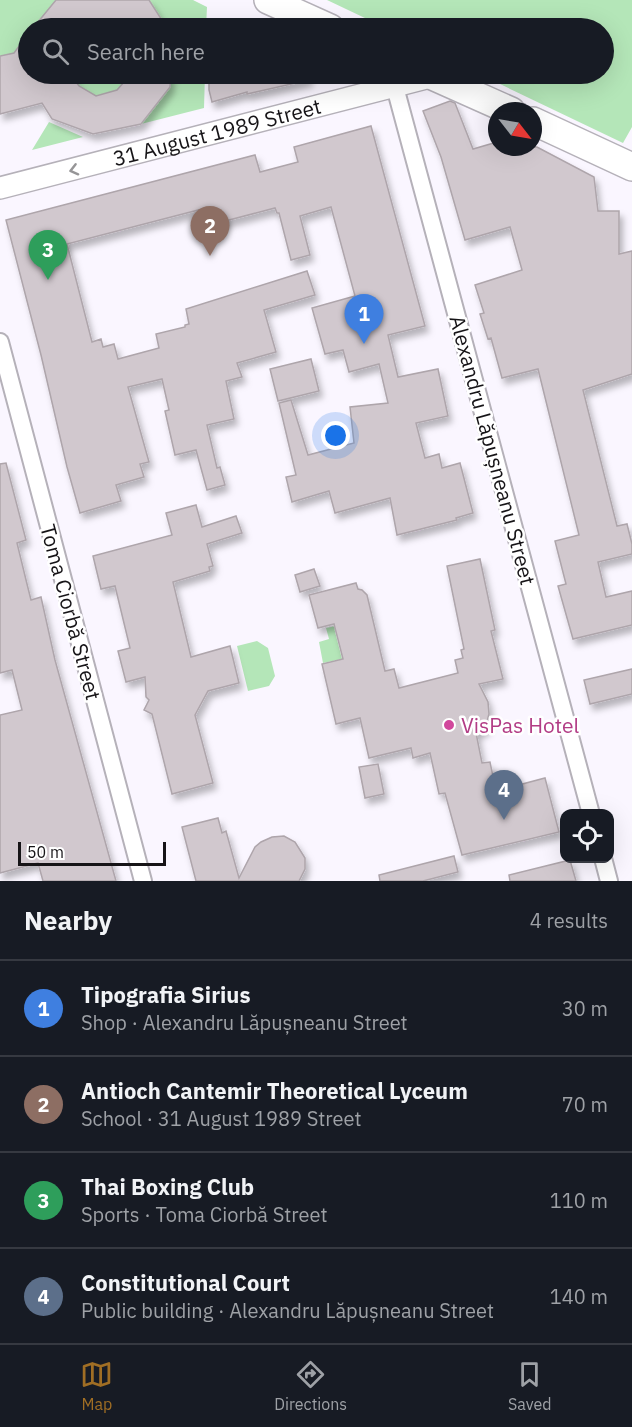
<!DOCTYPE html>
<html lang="en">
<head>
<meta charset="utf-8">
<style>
	:root { --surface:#171b24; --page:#20242c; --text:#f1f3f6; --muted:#9ea1a6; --line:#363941; --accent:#a06e24 }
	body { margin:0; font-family:"IBM Plex Sans",sans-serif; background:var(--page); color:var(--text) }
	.controls { position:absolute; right:18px; bottom:18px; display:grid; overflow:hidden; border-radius:12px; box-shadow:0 6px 24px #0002 }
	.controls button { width:54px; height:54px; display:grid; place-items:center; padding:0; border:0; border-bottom:2px solid var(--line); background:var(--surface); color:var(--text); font:30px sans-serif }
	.compass { position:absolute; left:488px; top:102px; width:54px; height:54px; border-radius:50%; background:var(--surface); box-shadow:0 6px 24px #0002; rotate:121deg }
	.scale { position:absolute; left:18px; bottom:15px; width:148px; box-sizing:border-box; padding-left:6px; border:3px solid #161417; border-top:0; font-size:16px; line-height:21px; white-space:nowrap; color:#161417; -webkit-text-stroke:4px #fff; paint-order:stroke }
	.you { position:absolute; left:336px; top:436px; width:21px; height:21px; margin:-15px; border:4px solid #fff; border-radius:50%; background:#1a73e8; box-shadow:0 0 0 9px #1a73e833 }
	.badge { display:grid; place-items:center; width:39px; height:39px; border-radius:50%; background:var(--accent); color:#fff; font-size:20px; font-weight:700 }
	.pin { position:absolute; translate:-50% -50px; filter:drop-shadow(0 2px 3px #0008) }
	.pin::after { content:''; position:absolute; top:32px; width:21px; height:18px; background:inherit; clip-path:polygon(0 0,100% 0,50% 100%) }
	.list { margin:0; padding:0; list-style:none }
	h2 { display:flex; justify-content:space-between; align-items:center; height:78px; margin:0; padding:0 24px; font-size:26px }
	h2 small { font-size:20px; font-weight:400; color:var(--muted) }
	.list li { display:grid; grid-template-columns:39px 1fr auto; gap:18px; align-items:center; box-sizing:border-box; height:96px; padding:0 24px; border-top:2px solid var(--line) }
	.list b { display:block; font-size:22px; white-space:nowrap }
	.list p { margin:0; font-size:20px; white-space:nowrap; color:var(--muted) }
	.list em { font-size:20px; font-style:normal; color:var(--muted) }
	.icon { flex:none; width:33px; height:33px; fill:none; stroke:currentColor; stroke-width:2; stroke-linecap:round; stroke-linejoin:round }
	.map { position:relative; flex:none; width:632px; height:881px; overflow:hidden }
	.search { position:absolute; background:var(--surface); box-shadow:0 6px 24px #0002; left:18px; right:18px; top:18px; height:66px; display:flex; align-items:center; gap:15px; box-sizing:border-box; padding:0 21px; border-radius:33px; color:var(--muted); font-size:22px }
	.sheet { height:462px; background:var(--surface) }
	nav { display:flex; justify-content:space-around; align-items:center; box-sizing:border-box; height:84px; border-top:2px solid var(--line); background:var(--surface); font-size:16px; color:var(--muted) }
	nav a { display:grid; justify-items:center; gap:3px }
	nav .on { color:var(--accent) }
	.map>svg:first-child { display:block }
	.green { fill:#b4e6b8 }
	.building { fill:#d1c8ce; stroke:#aea5ab; stroke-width:1.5; filter:url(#shadow) }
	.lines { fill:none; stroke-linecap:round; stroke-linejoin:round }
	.minor-casing { stroke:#b5b1b9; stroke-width:20 }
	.tertiary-casing { stroke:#b5b1b9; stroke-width:24 }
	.primary-casing { stroke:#b5b1b9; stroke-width:30 }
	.minor { stroke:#fff; stroke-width:16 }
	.tertiary { stroke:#fff; stroke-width:21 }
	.primary { stroke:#fff; stroke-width:27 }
	.oneway { stroke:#969597 }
	.hotel-dot { fill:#d1479c; stroke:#fff; stroke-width:2 }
	.labels { text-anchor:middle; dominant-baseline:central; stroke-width:5; stroke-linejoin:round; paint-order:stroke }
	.street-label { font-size:21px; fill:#161417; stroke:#fff }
	.hotel-label { font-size:21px; fill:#b23c85; stroke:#fff; text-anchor:start }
</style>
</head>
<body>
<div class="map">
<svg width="632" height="881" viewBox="0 0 632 881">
	<defs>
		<filter id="shadow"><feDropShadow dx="3.5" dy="6" stdDeviation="3" flood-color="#0004"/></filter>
	</defs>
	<rect width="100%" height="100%" fill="#faf6ff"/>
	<!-- green -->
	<path class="green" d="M 0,0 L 56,0 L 33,28 L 28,28 L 28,59 L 16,62 L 14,53 L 0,56 Z
		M 148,0 L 193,0 L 207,7 L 206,28 L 167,28 Z
		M 327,0 L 632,0 L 632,127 L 623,143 L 479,74 L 604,74 L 604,28 L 386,28 Z
		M 70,74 L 131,74 L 117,90 L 96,96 L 79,86 Z
		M 171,74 L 205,74 L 204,108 L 141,124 L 170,87 Z
		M 49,122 L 83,137 L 32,150 Z
		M 358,619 L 359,624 L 335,631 L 342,659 L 323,663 L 319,642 L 329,639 L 326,628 L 331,627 L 332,632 L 331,627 Z
		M 257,641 L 268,648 L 275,676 L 269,686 L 248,691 L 237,646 Z"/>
	<!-- building -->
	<path class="building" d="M 56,0 L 149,0 L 167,28 L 33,28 Z
		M 28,34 L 28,74 L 70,74 L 79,86 L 96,96 L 117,90 L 131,74 L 171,74 L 170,87 L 141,124 L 93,134 L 52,119 L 42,103 L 0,114 L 0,56 L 14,53 Z
		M 209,74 L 308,74 L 309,80 L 247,94 L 247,92 L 212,102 L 209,90 Z
		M 450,101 L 455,103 L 473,149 L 497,142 L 497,147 L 505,147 L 506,151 L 520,147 L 537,147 L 594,177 L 598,211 L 619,211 L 619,254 L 632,251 L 632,374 L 583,390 L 617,526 L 627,524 L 632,544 L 632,554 L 598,562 L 606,597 L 632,591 L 632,625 L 573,639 L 558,586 L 566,584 L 555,541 L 579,535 L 538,369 L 502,378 L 491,338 L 488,339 L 480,314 L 484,313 L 475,285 L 522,270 L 510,227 L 465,240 L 441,157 L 423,111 Z
		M 371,126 L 425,326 L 388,335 L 398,377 L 438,369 L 448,416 L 416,423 L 425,458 L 439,454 L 442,468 L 460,463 L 473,513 L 456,518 L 457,520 L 397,535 L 390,498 L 335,513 L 329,491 L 292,502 L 286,477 L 296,475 L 279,403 L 291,400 L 308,455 L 354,443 L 350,407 L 388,403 L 379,364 L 349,372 L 343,350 L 325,354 L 312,308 L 355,296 L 331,207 L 300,216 L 310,255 L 291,260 L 279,213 L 277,213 L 275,208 L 210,225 L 206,208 L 67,244 L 92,342 L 101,339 L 103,347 L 114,344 L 118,359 L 159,348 L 156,334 L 185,327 L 185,325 L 189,324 L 186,309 L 307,271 L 315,295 L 264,310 L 276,352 L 237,363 L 242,377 L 226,381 L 234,419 L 207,425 L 217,468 L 220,467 L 225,485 L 207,490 L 196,450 L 175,455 L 165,411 L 169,410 L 162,379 L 128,387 L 149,462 L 140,464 L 144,477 L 116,485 L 121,501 L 80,513 L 67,467 L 41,355 L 6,220 L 255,155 L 260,172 L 298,162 L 294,147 Z
		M 311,359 L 319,391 L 278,401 L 270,369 Z
		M 6,463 L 26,540 L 17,543 L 27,584 L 31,600 L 41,597 L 55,660 L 116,881 L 43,881 L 38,863 L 0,873 L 0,715 L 22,710 L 12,670 L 0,673 L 0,464 Z
		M 196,505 L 202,527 L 236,516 L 242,533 L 207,544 L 213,566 L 209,567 L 210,571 L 173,582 L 191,657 L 230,646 L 239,683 L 208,691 L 195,715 L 213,783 L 172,794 L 152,714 L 144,710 L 149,700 L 146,697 L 145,677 L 126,682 L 118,651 L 130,648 L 115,586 L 101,589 L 93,556 L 172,535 L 166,513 Z
		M 480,559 L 495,630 L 491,631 L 503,679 L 479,684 L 488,702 L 489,714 L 485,729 L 476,733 L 482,763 L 490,762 L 496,791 L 545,778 L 559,832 L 462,855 L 445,793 L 439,794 L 430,753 L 413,758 L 411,748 L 369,758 L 360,718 L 336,724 L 322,664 L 343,659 L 334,624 L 318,628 L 309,595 L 356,583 L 358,589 L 362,590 L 367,595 L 385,671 L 394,669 L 399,688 L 458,673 L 455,660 L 463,658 L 461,650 L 464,649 L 447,566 Z
		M 314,569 L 320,586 L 300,592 L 295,575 Z
		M 632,669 L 632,694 L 590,704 L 584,680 Z
		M 378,764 L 384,794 L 365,798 L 359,767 Z
		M 218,818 L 222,833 L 226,831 L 239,878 L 255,847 L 261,842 L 272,837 L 284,836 L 295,842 L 305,858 L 305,869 L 299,881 L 196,881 L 182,827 Z
		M 454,856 L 458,872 L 423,881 L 380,881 L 379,875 Z
		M 570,860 L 576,881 L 510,881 L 509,875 Z"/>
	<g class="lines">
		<!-- minor casing -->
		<g class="minor-casing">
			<path id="minor" d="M 395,87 L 591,814
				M 0,342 L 143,881
				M 603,858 L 609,881"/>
		</g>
		<!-- tertiary casing -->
		<g class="tertiary-casing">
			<g id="tertiary">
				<path id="s1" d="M 0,188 L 434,76"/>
			</g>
		</g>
		<!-- primary casing -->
		<g class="primary-casing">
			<path id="primary" d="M 268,0 L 330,28
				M 428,74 L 511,111
				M 533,121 L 632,167"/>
		</g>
		<!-- minor -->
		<use href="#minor" class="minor"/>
		<!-- tertiary -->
		<use href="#tertiary" class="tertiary"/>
		<!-- primary -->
		<use href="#primary" class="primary"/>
	</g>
	<!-- one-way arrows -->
	<defs><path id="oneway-chevron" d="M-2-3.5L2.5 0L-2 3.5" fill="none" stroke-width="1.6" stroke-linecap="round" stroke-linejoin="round" transform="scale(1.5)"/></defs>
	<use class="oneway" href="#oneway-chevron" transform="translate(74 170) rotate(166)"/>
	<!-- markers -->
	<circle class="hotel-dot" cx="449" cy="725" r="6"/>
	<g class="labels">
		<!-- street labels -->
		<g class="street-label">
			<text stroke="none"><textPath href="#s1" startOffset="224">31 August 1989 Street</textPath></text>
			<text transform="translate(493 450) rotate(75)">Alexandru Lăpușneanu Street</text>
			<text transform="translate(71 612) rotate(75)">Toma Ciorbă Street</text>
		</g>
		<!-- hotel labels -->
		<g class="hotel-label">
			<text x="461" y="725">VisPas Hotel</text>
		</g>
	</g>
</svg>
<div class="controls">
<button><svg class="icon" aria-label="locate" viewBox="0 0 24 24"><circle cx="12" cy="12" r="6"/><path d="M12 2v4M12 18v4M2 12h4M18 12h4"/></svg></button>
</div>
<svg class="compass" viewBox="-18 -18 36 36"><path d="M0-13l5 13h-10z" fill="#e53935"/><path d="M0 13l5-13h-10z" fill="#9ea1a6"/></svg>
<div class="scale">50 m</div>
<div class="you"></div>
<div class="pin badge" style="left:364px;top:344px;background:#3f7fe0">1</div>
<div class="pin badge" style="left:210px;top:256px;background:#8d6e63">2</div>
<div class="pin badge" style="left:48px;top:280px;background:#2e9e5b">3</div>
<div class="pin badge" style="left:504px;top:820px;background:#5c6f8a">4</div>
<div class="search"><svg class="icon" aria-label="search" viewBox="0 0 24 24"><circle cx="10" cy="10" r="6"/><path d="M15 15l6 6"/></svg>Search here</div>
</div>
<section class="sheet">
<h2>Nearby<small>4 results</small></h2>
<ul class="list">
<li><span class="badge" style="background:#3f7fe0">1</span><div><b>Tipografia Sirius</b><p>Shop · Alexandru Lăpușneanu Street</p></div><em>30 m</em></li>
<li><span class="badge" style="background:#8d6e63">2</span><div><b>Antioch Cantemir Theoretical Lyceum</b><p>School · 31 August 1989 Street</p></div><em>70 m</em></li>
<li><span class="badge" style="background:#2e9e5b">3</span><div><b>Thai Boxing Club</b><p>Sports · Toma Ciorbă Street</p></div><em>110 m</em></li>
<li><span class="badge" style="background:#5c6f8a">4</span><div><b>Constitutional Court</b><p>Public building · Alexandru Lăpușneanu Street</p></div><em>140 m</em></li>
</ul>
</section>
<nav>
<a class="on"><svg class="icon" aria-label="map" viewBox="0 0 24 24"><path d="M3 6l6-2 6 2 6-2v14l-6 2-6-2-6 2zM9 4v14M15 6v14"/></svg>Map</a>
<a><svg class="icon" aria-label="directions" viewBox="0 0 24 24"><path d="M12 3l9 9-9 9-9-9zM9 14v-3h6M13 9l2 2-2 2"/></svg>Directions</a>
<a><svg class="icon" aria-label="saved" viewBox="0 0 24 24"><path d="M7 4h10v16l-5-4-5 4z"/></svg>Saved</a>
</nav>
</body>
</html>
